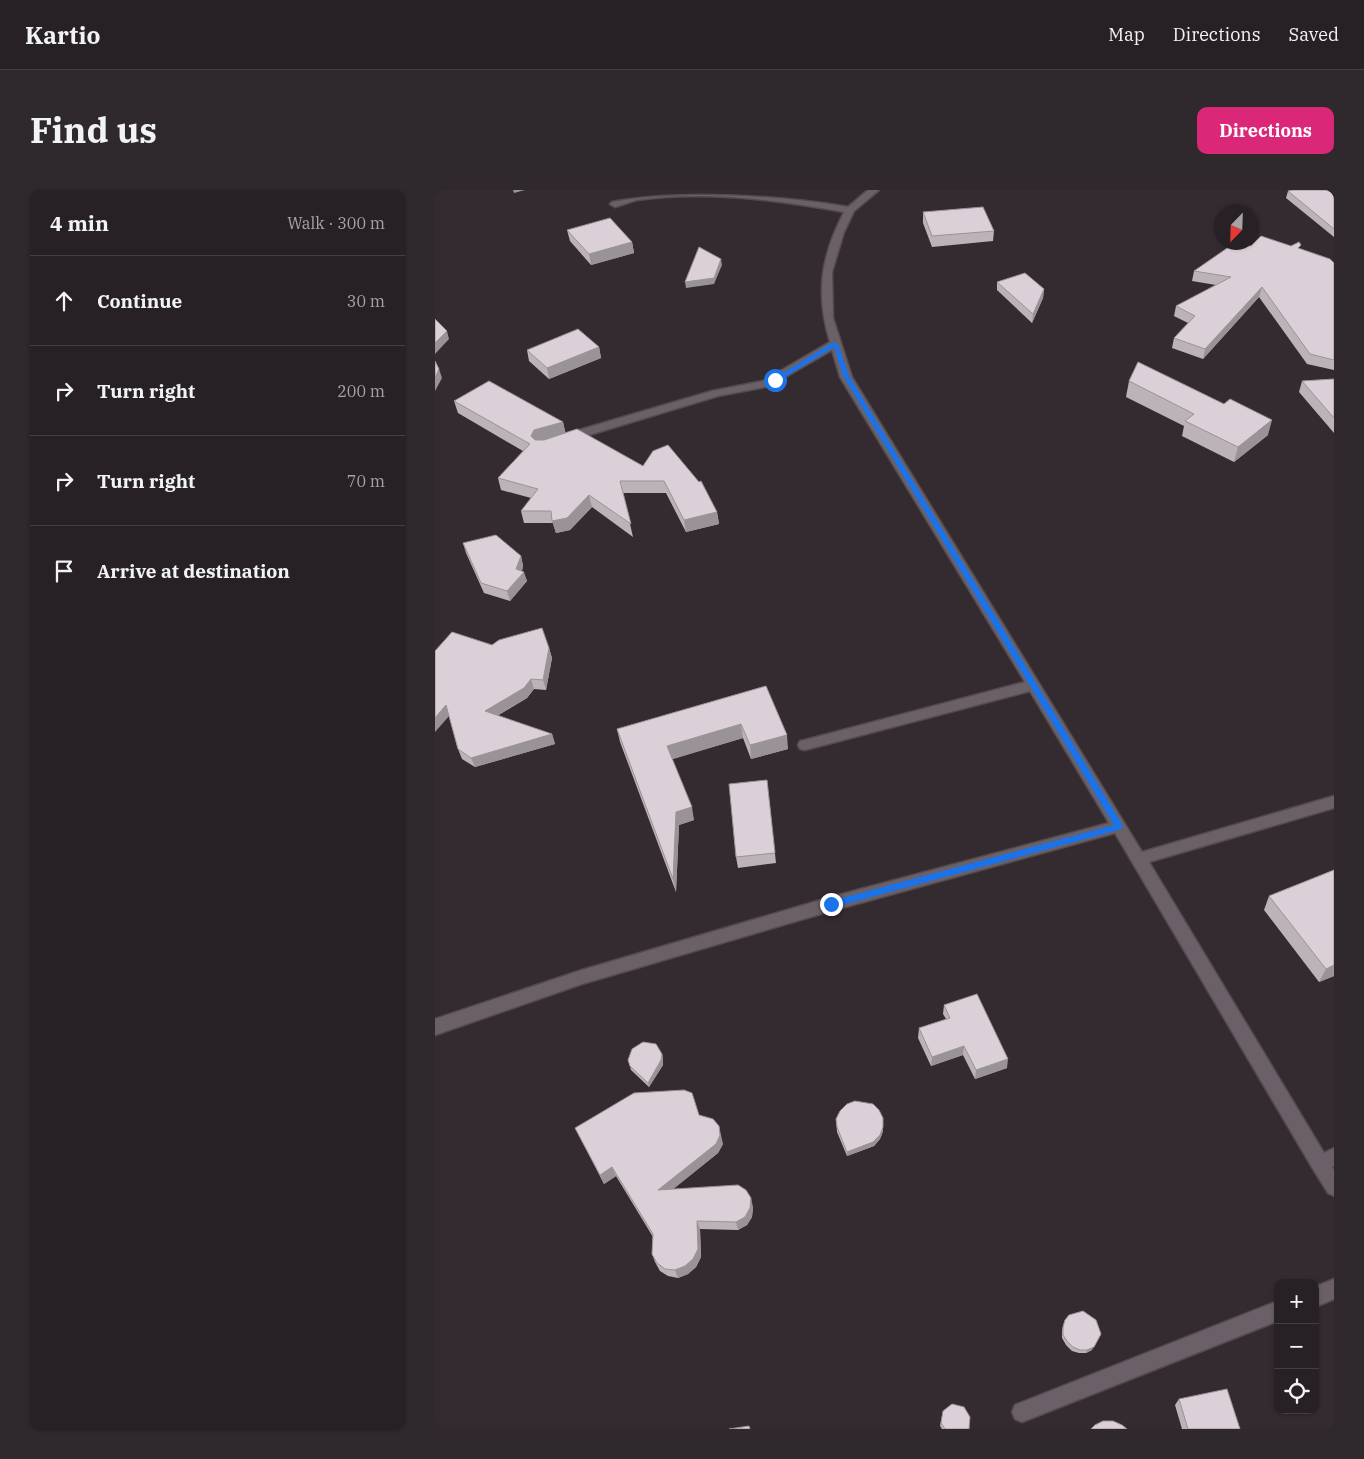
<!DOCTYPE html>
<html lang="en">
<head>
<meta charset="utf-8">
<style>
	:root { --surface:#272025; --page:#2f282d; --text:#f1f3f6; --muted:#a4a3a7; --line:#433e42; --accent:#db2777 }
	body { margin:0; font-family:"IBM Plex Serif",serif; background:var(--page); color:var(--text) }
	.controls { position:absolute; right:15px; bottom:15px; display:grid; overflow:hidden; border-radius:10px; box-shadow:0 1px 4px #0004 }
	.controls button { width:45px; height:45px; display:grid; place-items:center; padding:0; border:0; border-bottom:1px solid var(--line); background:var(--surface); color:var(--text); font:25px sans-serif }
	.compass { position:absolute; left:779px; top:15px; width:45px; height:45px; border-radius:50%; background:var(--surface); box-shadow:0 1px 4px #0004; rotate:203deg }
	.stop { position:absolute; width:15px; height:15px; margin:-11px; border:4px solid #1a73e8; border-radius:50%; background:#fff }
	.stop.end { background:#1a73e8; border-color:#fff; box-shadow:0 1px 5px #0008 }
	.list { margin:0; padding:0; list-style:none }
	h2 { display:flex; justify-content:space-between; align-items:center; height:65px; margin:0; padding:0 20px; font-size:21px }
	h2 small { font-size:16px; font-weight:400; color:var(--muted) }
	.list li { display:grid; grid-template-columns:32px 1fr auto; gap:15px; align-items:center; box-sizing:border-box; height:90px; padding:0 20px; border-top:1px solid var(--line) }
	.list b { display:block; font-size:19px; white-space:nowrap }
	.list em { font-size:16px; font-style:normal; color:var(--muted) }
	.icon { flex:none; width:28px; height:28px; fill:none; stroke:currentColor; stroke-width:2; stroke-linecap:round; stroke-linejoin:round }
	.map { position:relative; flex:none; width:899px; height:1239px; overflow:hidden; border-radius:10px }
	header { display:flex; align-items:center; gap:30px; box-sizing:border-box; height:70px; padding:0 25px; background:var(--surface); border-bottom:1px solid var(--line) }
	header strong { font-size:24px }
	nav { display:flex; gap:28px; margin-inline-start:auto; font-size:18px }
	.intro { display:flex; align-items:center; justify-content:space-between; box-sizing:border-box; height:120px; padding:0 30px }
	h1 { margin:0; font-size:35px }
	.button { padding:12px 22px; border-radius:10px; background:var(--accent); color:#fff; font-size:18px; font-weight:700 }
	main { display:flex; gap:30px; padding:0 30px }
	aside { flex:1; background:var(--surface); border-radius:10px; box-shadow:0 1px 4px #0004 }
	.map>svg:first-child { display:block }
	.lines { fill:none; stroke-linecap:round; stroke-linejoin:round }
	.minor-casing { stroke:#514a4e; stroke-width:3 }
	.minor { fill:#6b6067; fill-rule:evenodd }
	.wall { fill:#bcb3b9 }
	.shaded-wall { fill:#999296 }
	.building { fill:#dbd0d7; stroke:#999296 }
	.route { fill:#1a73e8 }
</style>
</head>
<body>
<header>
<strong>Kartio</strong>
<nav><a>Map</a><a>Directions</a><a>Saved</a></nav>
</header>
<div class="intro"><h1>Find us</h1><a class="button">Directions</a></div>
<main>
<aside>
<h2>4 min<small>Walk · 300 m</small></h2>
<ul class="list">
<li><svg class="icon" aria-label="ahead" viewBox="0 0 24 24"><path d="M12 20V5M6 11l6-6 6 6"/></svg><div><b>Continue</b></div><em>30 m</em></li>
<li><svg class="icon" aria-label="right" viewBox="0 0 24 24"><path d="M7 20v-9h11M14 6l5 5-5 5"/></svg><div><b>Turn right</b></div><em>200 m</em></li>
<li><svg class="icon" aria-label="right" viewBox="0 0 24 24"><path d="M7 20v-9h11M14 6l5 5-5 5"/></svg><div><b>Turn right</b></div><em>70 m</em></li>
<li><svg class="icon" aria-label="arrive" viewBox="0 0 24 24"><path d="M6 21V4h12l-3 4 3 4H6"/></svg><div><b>Arrive at destination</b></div></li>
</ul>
</aside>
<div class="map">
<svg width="899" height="1239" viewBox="0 0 899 1239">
	<rect width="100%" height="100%" fill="#342b31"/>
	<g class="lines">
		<!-- minor casing -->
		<g class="minor-casing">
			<path id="minor" d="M 433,0 L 444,0 L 419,21 L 409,42 L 397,82 L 398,128 L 417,187 L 707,662 L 899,606 L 899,618 L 714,672 L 889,963 L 899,958 L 899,976 L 897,977 L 899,980 L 899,1006 L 893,1003 L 878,979 L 680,643 L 396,721 L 147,794 L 0,845 L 0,829 L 147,780 L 396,707 L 674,633 L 595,501 L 370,560 L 365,559 L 363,555 L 365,551 L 370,550 L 590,492 L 405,187 L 397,160 L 335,196 L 283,206 L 131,252 L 125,248 L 127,245 L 277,201 L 328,191 L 395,152 C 380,103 386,67 409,22 C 343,10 270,0 202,10 C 195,12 187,15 180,17 L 175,14 L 177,12 C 242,0 345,5 413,17 Z
				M 899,1089 L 899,1109 L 880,1117 L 880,1097 Z
				M 843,1111 L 843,1131 L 587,1232 L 580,1229 L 577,1222 L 580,1215 Z"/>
		</g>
		<!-- minor -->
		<use href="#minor" class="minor"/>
	</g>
	<!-- wall -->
	<path class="wall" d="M 899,0 L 899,47 L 851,8 L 853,1 Z
		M 488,22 L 559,41 L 558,51 L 497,57 L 488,33 Z
		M 132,40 L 197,52 L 199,63 L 156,75 L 135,51 Z
		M 865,59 L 899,73 L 899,180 L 872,174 L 824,107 L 768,169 L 737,158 L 739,148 L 753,133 L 739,126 L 741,116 L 781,95 L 757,91 L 759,81 Z
		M 562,92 L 609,99 L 608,108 L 597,133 L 562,100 Z
		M 164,157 L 166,168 L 114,189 L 94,171 L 92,160 Z
		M 899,189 L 899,243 L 864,202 L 867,191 Z
		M 694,191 L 833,245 L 799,272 L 747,246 L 749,236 L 691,207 Z
		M 19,211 L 128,232 L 130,243 L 142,239 L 282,322 L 284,334 L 251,342 L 231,303 L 188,303 L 198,347 L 157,317 L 135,340 L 121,343 L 118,333 L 89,333 L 86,321 L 96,308 L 66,300 L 63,288 L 88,261 L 23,223 Z
		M 28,353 L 86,366 L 88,376 L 87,381 L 92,391 L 75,411 L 49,403 L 31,363 Z
		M 57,455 L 114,458 L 117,468 L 111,500 L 99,499 L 92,508 L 62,526 L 117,544 L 120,554 L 40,577 L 27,569 L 23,559 L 14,526 Z
		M 331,496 L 353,559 L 316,569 L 308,548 L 237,569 L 259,630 L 244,635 L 241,702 L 185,552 L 182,539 Z
		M 332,590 L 341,673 L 303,678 L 301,667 Z
		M 899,680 L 899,786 L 884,792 L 829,720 L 834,706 Z
		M 509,815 L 572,878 L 540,889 L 528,865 L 496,876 L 483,848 L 484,838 L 511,829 L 508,824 Z
		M 227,864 L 228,868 L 228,875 L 214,897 L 196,880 L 193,870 Z
		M 264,925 L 288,954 L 283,963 L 238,999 L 318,1017 L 317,1027 L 312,1035 L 303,1040 L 265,1039 L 266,1067 L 261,1077 L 253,1084 L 243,1088 L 233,1086 L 225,1081 L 220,1072 L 217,1064 L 218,1047 L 181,986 L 169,994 L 140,938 Z
		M 401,929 L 448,941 L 445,949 L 439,956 L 412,966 L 402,942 Z
		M 630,1130 L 657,1160 L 651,1163 L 644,1163 L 637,1161 L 631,1155 L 627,1148 L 627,1140 Z
		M 744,1209 L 805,1239 L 747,1239 L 740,1215 Z
		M 508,1221 L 534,1239 L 507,1239 L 505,1236 Z"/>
	<!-- shaded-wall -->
	<path class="shaded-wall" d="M 78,0 L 90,0 L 79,3 Z
		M 197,52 L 199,63 L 156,75 L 154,64 Z
		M 286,69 L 287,75 L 279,94 L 251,98 L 250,92 Z
		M 827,97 L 824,107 L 768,169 L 770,159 Z
		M 609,99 L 608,108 L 597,133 L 598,124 Z
		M 12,141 L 14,149 L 0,164 L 0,153 Z
		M 164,157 L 166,168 L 114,189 L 112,178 Z
		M 4,179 L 7,188 L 0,201 L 0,188 Z
		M 837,230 L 833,245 L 799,272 L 803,257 Z
		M 128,232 L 131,244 L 99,258 L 96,246 L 99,240 Z
		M 154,305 L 157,317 L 135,340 L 121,343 L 117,331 Z
		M 282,322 L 284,334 L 251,342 L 249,330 Z
		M 86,366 L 88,376 L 86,385 L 89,382 L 92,391 L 75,411 L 72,401 L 81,379 Z
		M 114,458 L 117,468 L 111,500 L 108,490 Z
		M 96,489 L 99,499 L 92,508 L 53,531 L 50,521 Z
		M 11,515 L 15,525 L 0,542 L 0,528 Z
		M 306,534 L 308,548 L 235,570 L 232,556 Z
		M 117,544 L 120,554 L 40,577 L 36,568 Z
		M 352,545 L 353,559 L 316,569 L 315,555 Z
		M 257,617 L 259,630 L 244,635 L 241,702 L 238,689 L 241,622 Z
		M 899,775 L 899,786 L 884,792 L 891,779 Z
		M 529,856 L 528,865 L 496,876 L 497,867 Z
		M 227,864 L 228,868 L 228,875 L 214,897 L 213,893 Z
		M 573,869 L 572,878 L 540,889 L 541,880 Z
		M 284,936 L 288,954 L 283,963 L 226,1009 L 223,1000 Z
		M 448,937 L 448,941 L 445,949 L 439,956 L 412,966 L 412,962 Z
		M 177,977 L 181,986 L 169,994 L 165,985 Z
		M 316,1008 L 318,1017 L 317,1027 L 312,1035 L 303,1040 L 301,1032 Z
		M 262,1031 L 265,1039 L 266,1067 L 261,1077 L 253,1084 L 243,1088 L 240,1080 Z
		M 664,1148 L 657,1160 L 651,1163 L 652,1160 Z"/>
	<!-- building -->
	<path class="building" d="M 857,0 L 899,0 L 899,39 L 853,1 Z
		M 548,17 L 559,41 L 497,46 L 488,22 Z
		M 175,28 L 197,52 L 154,64 L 132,40 Z
		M 826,46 L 856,56 L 864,52 L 866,55 L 863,58 L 895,69 L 899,73 L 899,170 L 875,164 L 827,97 L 770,159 L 739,148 L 760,126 L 741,116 L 796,87 L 759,81 L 801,52 L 809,52 L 816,56 Z
		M 264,57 L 286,69 L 279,88 L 250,92 Z
		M 590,83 L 609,99 L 598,124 L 562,92 Z
		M 0,129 L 12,141 L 0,153 Z
		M 143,139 L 164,157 L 112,178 L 92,160 Z
		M 0,171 L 4,179 L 0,188 Z
		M 703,172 L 789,214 L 795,209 L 837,230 L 803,257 L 750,231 L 759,224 L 694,191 Z
		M 899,189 L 899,228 L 867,191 Z
		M 54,191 L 128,232 L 99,240 L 96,246 L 100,250 L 109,250 L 142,239 L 208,276 L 218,261 L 233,255 L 264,292 L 266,291 L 282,322 L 249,330 L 229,291 L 185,291 L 196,334 L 154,305 L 132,328 L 117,331 L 116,321 L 86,321 L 103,299 L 63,288 L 95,254 L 19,211 Z
		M 61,345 L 86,366 L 81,379 L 89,382 L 72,401 L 46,393 L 28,353 Z
		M 107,438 L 114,458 L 108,490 L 96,489 L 89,498 L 50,521 L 117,544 L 36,568 L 23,559 L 11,515 L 0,528 L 0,461 L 17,442 L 57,455 L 64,450 Z
		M 331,496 L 352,545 L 315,555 L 306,534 L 232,556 L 257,617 L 241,622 L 238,689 L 182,539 Z
		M 332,590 L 340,663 L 301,667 L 294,594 Z
		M 899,680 L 899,775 L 891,779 L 834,706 Z
		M 542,804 L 573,869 L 541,880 L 529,856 L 497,867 L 484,838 L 515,828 L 509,815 Z
		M 208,852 L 221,854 L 227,864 L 226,870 L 213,893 L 195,876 L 193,870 L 197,859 Z
		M 249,900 L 257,903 L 264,925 L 278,929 L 284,936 L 285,945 L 281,954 L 223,1000 L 303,995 L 311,1000 L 316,1008 L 315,1018 L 310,1027 L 301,1032 L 262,1031 L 263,1059 L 258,1069 L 250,1076 L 240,1080 L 230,1079 L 222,1073 L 217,1064 L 218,1044 L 177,977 L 165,985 L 140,938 L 199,903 Z
		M 420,911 L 438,914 L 444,920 L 448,928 L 448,937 L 445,945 L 438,952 L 412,962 L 402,937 L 401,929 L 405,921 L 412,914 Z
		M 648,1121 L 661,1130 L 666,1144 L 659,1157 L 652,1160 L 645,1160 L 638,1157 L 632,1151 L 628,1145 L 628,1137 L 630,1130 L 634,1125 Z
		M 792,1199 L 805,1239 L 753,1239 L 744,1209 Z
		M 517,1214 L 529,1217 L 535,1227 L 534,1239 L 510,1239 L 506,1233 L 508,1221 Z
		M 668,1231 L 678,1231 L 687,1235 L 692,1239 L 656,1239 L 660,1235 Z
		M 314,1236 L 315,1239 L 294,1239 Z"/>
	<!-- route -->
	<path class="route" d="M 398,152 L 403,154 L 414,186 L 687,634 L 687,639 L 396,718 L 393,717 L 393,712 L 396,711 L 679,635 L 408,186 L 399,157 L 342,192 L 337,190 Z"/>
</svg>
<div class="controls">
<button>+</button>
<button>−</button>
<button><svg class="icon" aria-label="locate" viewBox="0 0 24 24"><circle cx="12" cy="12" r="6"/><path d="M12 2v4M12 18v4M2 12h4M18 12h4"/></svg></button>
</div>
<svg class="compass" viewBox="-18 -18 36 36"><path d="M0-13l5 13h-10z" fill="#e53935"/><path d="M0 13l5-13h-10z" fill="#a4a3a7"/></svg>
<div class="stop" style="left:340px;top:190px"></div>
<div class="stop end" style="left:396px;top:714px"></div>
</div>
</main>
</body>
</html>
